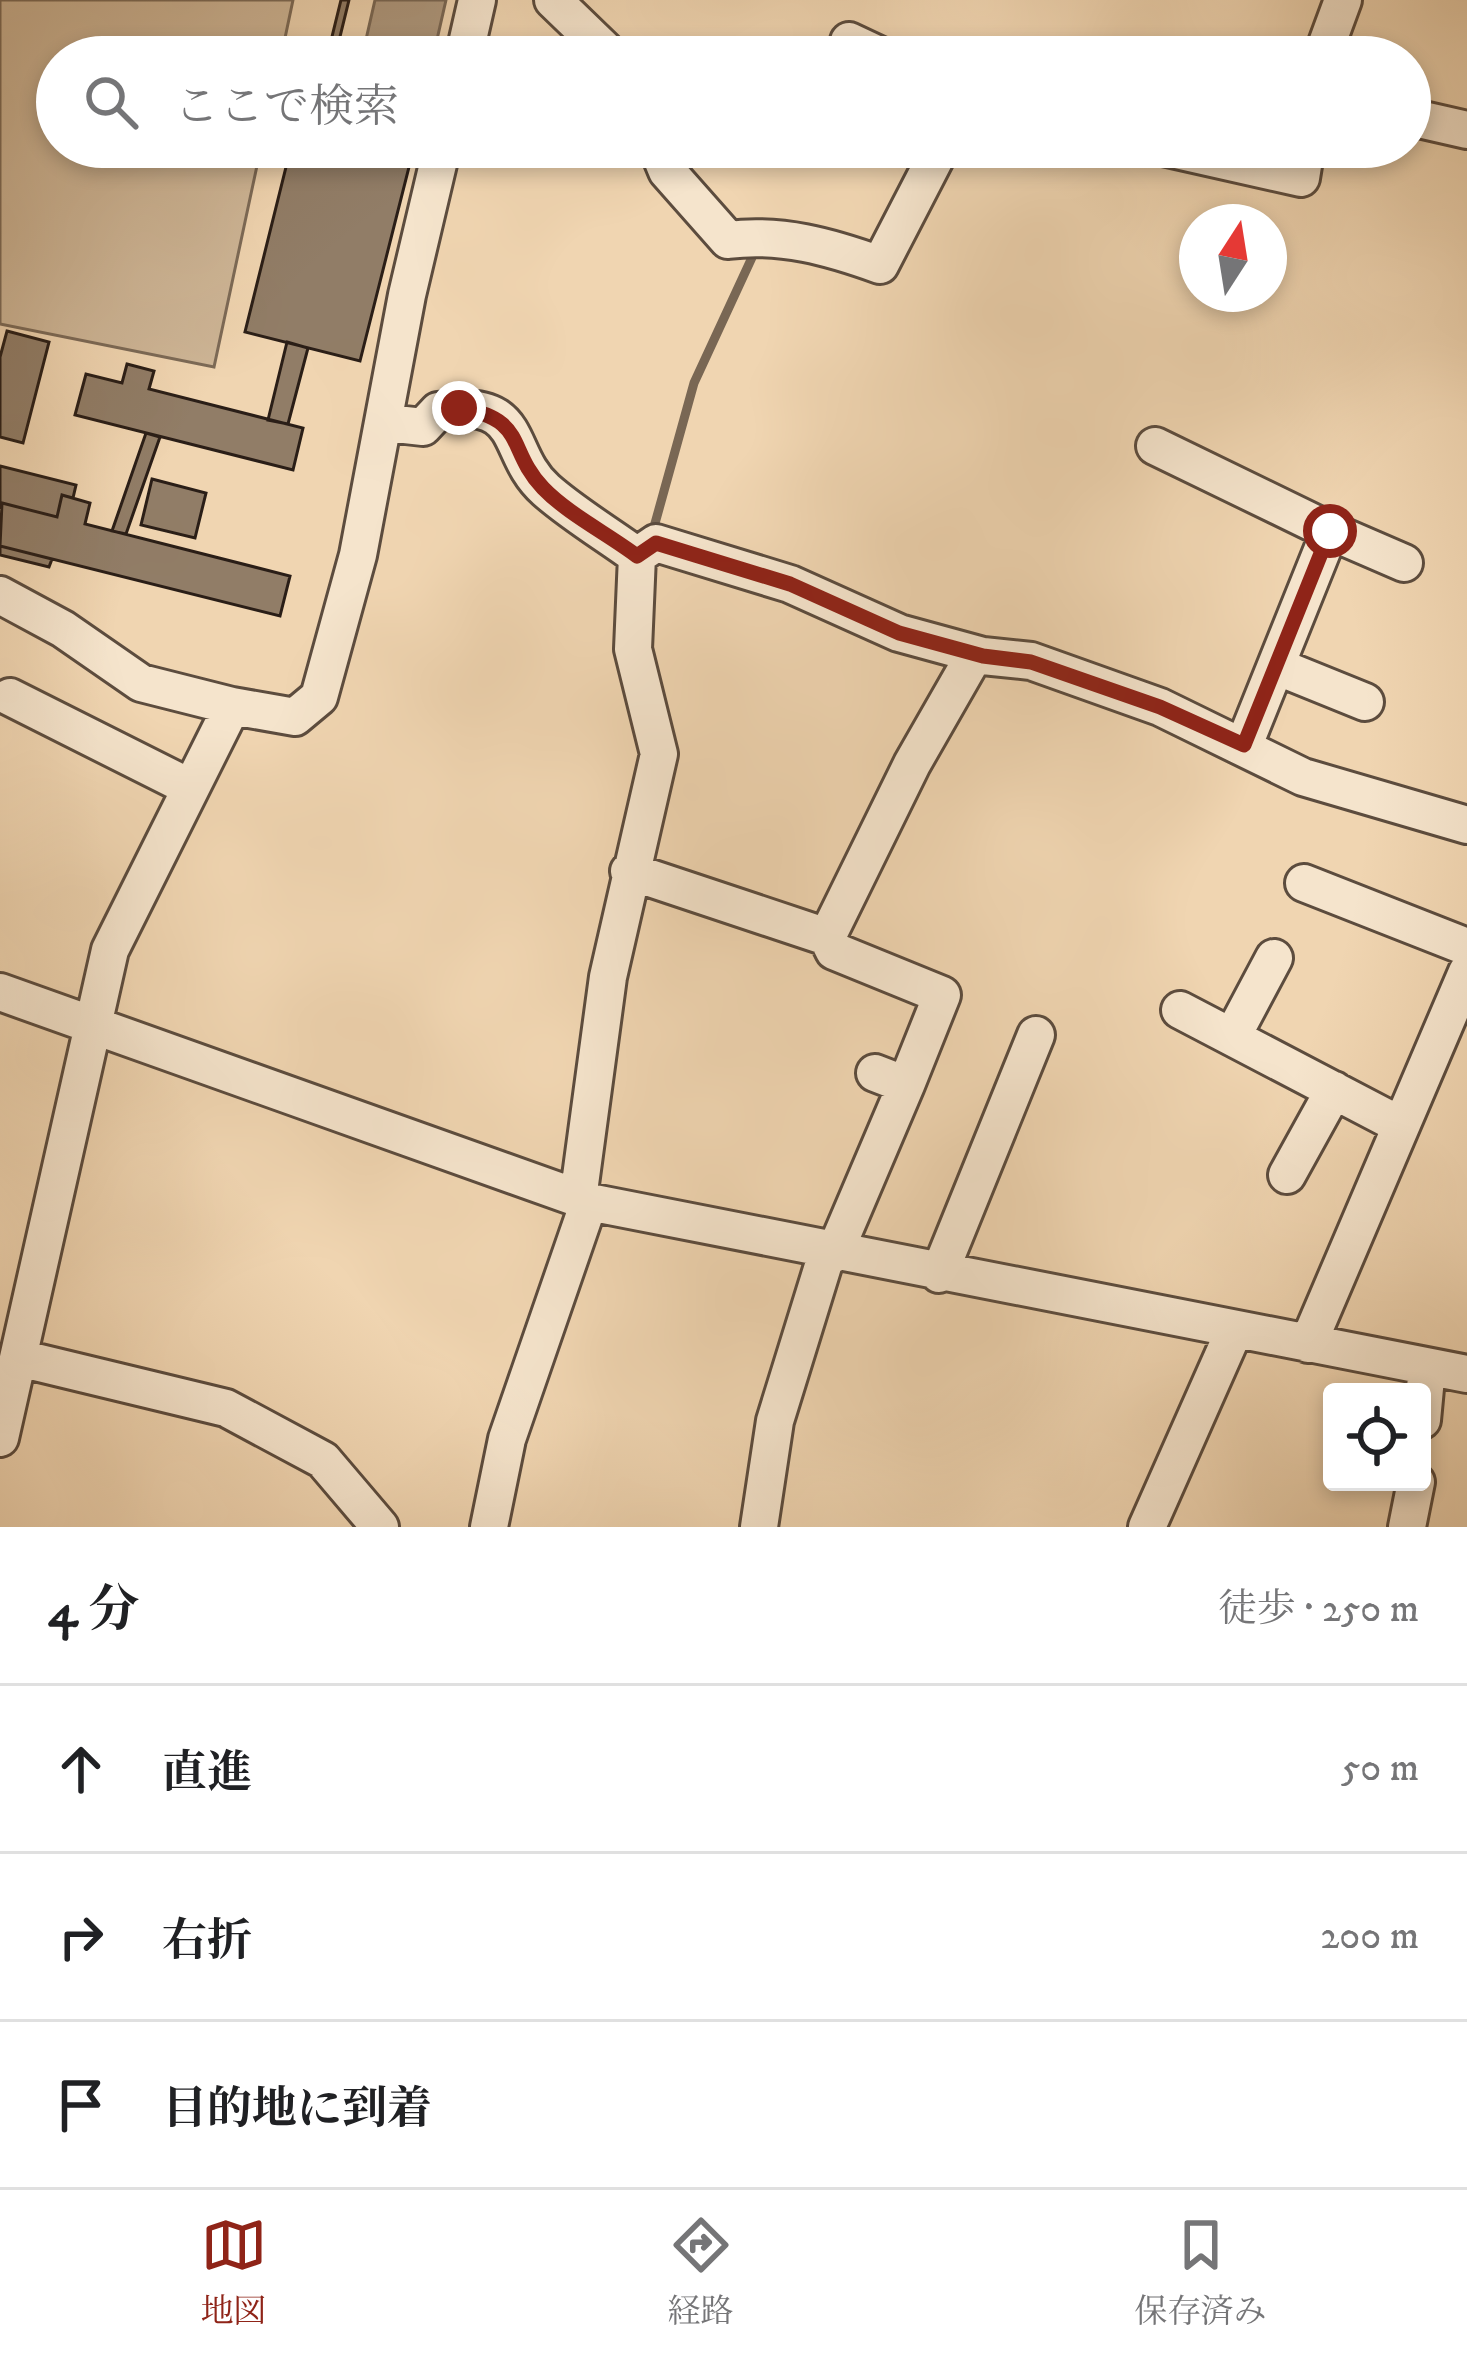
<!DOCTYPE html>
<html lang="ja">
<head>
<meta charset="utf-8">
<style>
	:root { --surface:#fff; --page:#f6f6f6; --text:#202124; --muted:#757577; --line:#e0e0e0; --accent:#8f2418 }
	body { margin:0; font-family:"IM FELL DW Pica","Noto Serif JP",serif; background:var(--page); color:var(--text) }
	.controls { position:absolute; right:36px; bottom:36px; display:grid; overflow:hidden; border-radius:12px; box-shadow:0 6px 18px #0003 }
	.controls button { width:108px; height:108px; display:grid; place-items:center; padding:0; border:0; border-bottom:3px solid var(--line); background:var(--surface); color:var(--text); font:60px sans-serif }
	.compass { position:absolute; left:1179px; top:204px; width:108px; height:108px; border-radius:50%; background:var(--surface); box-shadow:0 6px 18px #0003; rotate:12deg }
	.stop { position:absolute; width:36px; height:36px; margin:-27px; border:9px solid #8f2418; border-radius:50%; background:#fff }
	.stop.end { background:#8f2418; border-color:#fff; box-shadow:0 3px 12px #0008 }
	.list { margin:0; padding:0; list-style:none }
	h2 { display:flex; justify-content:space-between; align-items:center; height:156px; margin:0; padding:0 48px; font-size:51px }
	h2 small { font-size:39px; font-weight:400; color:var(--muted) }
	.list li { display:grid; grid-template-columns:78px 1fr auto; gap:36px; align-items:center; box-sizing:border-box; height:168px; padding:0 48px; border-top:3px solid var(--line) }
	.list b { display:block; font-size:45px; white-space:nowrap }
	.list em { font-size:39px; font-style:normal; color:var(--muted) }
	.icon { flex:none; width:66px; height:66px; fill:none; stroke:currentColor; stroke-width:2; stroke-linecap:round; stroke-linejoin:round }
	.map { position:relative; flex:none; width:1467px; height:1527px; overflow:hidden }
	.search { position:absolute; background:var(--surface); box-shadow:0 6px 18px #0003; left:36px; right:36px; top:36px; height:132px; display:flex; align-items:center; gap:30px; box-sizing:border-box; padding:0 42px; border-radius:66px; color:var(--muted); font-size:45px }
	.sheet { height:660px; background:var(--surface) }
	nav { display:flex; justify-content:space-around; align-items:center; box-sizing:border-box; height:168px; border-top:3px solid var(--line); background:var(--surface); font-size:33px; color:var(--muted) }
	nav a { display:grid; justify-items:center; gap:6px }
	nav .on { color:var(--accent) }
	.map>svg:first-child { display:block }
	.green { fill:#ceb697; stroke:#7c6a57; stroke-width:3 }
	.water { fill:#ad977d; stroke:#796754; stroke-width:3 }
	.lines { fill:none; stroke-linecap:round; stroke-linejoin:round }
	.stream { stroke:#796754; stroke-width:9 }
	.building { fill:#917d67; stroke:#2a1e17; stroke-width:3 }
	.minor-casing { stroke:#5c4c3e; stroke-width:42 }
	.minor { stroke:#f5e4cc; stroke-width:36 }
	.route { stroke:#8f2418; stroke-width:15 }
</style>
</head>
<body>
<div class="map">
<svg width="1467" height="1527" viewBox="0 0 1467 1527">
	<rect width="100%" height="100%" fill="#f0d5b1"/>
	<filter id="stains"><feTurbulence type="fractalNoise" baseFrequency=".00167" numOctaves="4"/><feColorMatrix values="0 0 0 0 .2 0 0 0 0 .09 0 0 0 0 .02 0 0 0 .5 -.17"/></filter>
	<radialGradient id="worn" r=".72"><stop offset=".6" stop-color="#630" stop-opacity="0"/><stop offset="1" stop-color="#630" stop-opacity=".3"/></radialGradient>
	<!-- green -->
	<path class="green" d="M 0,0 L 293,0 L 281,57 L 57,57 L 57,147 L 261,147 L 214,367 L 0,324 Z"/>
	<!-- water -->
	<path class="water" d="M 375,0 L 446,0 L 433,57 L 362,57 Z"/>
	<g class="lines">
		<!-- stream -->
		<path class="stream" d="M 654,527 L 694,383 L 755,251 L 752,247"/>
	</g>
	<!-- building -->
	<path class="building" d="M 341,0 L 349,0 L 335,57 L 327,57 Z
		M 291,147 L 363,147 L 411,159 L 360,361 L 245,332 Z
		M 7,331 L 49,342 L 23,443 L 0,437 L 0,357 Z
		M 287,342 L 308,348 L 288,424 L 268,420 Z
		M 127,364 L 154,371 L 149,389 L 303,428 L 293,470 L 75,415 L 86,374 L 122,383 Z
		M 146,433 L 160,437 L 126,534 L 112,531 Z
		M 0,466 L 76,485 L 73,498 L 62,495 L 57,517 L 2,503 L 0,509 Z
		M 152,479 L 206,493 L 195,538 L 141,525 Z
		M 62,495 L 90,503 L 85,524 L 290,576 L 280,616 L 0,546 L 2,503 L 57,517 Z
		M 0,546 L 52,559 L 49,567 L 0,555 Z"/>
	<g class="lines">
		<!-- minor casing -->
		<g class="minor-casing">
			<path id="minor" d="M 553,0 L 612,57
				M 849,41 L 883,57
				M 464,57 L 477,0
				M 1322,57 L 1343,0
				M 1410,117 L 1467,130
				M 657,147 L 667,171 L 728,240 C 781,233 830,247 880,265 L 941,147
				M 1163,147 L 1301,178 L 1306,147
				M 387,423 L 423,427 L 438,411 C 528,397 503,452 546,490 C 573,514 607,534 637,556
				M 1155,446 L 1330,531 L 1244,745
				M 1330,531 L 1404,563
				M 0,595 L 63,629 L 141,683 L 232,706 L 110,950 L 0,1438
				M 1276,666 L 1365,702
				M 10,697 L 191,788
				M 232,706 L 295,717 L 319,697 L 358,555 L 407,295 L 442,147
				M 629,871 L 827,937 L 912,764 L 975,654
				M 1304,883 L 1467,947
				M 827,937 L 834,951 L 942,995 L 906,1085
				M 0,992 L 589,1202 L 1467,1374
				M 1180,1010 L 1400,1125
				M 1232,1037 L 1274,958
				M 1287,1175 L 1334,1090
				M 578,1199 L 608,977 L 659,754 L 633,649 L 637,556 L 656,543 L 790,584 L 899,633 L 983,656 L 1031,661 L 1160,707 L 1303,777 L 1467,825
				M 834,1254 L 906,1085 L 875,1073
				M 939,1274 L 1036,1035
				M 1308,1344 L 1467,972
				M 19,1358 L 226,1408 L 323,1460 L 380,1527
				M 1422,1420 L 1427,1367
				M 489,1527 L 507,1439 L 589,1202
				M 759,1527 L 775,1421 L 827,1253
				M 1147,1527 L 1234,1331
				M 1407,1527 L 1416,1482"/>
		</g>
		<!-- minor -->
		<use href="#minor" class="minor"/>
	</g>
	<g class="lines">
		<!-- route -->
		<path class="route" d="M 459,408 C 528,419 506,449 543,488 C 568,514 608,534 637,556 L 656,543 L 790,584 L 899,633 L 983,656 L 1031,662 L 1160,707 L 1244,745 L 1330,531"/>
	</g>
	<rect width="100%" height="100%" filter="url(#stains)"/>
	<rect width="100%" height="100%" fill="url(#worn)"/>
</svg>
<div class="controls">
<button><svg class="icon" aria-label="locate" viewBox="0 0 24 24"><circle cx="12" cy="12" r="6"/><path d="M12 2v4M12 18v4M2 12h4M18 12h4"/></svg></button>
</div>
<svg class="compass" viewBox="-18 -18 36 36"><path d="M0-13l5 13h-10z" fill="#e53935"/><path d="M0 13l5-13h-10z" fill="#757577"/></svg>
<div class="stop" style="left:1330px;top:531px"></div>
<div class="stop end" style="left:459px;top:408px"></div>
<div class="search"><svg class="icon" aria-label="search" viewBox="0 0 24 24"><circle cx="10" cy="10" r="6"/><path d="M15 15l6 6"/></svg>ここで検索</div>
</div>
<section class="sheet">
<h2>4 分<small>徒歩 · 250 m</small></h2>
<ul class="list">
<li><svg class="icon" aria-label="ahead" viewBox="0 0 24 24"><path d="M12 20V5M6 11l6-6 6 6"/></svg><div><b>直進</b></div><em>50 m</em></li>
<li><svg class="icon" aria-label="right" viewBox="0 0 24 24"><path d="M7 20v-9h11M14 6l5 5-5 5"/></svg><div><b>右折</b></div><em>200 m</em></li>
<li><svg class="icon" aria-label="arrive" viewBox="0 0 24 24"><path d="M6 21V4h12l-3 4 3 4H6"/></svg><div><b>目的地に到着</b></div></li>
</ul>
</section>
<nav>
<a class="on"><svg class="icon" aria-label="map" viewBox="0 0 24 24"><path d="M3 6l6-2 6 2 6-2v14l-6 2-6-2-6 2zM9 4v14M15 6v14"/></svg>地図</a>
<a><svg class="icon" aria-label="directions" viewBox="0 0 24 24"><path d="M12 3l9 9-9 9-9-9zM9 14v-3h6M13 9l2 2-2 2"/></svg>経路</a>
<a><svg class="icon" aria-label="saved" viewBox="0 0 24 24"><path d="M7 4h10v16l-5-4-5 4z"/></svg>保存済み</a>
</nav>
</body>
</html>
